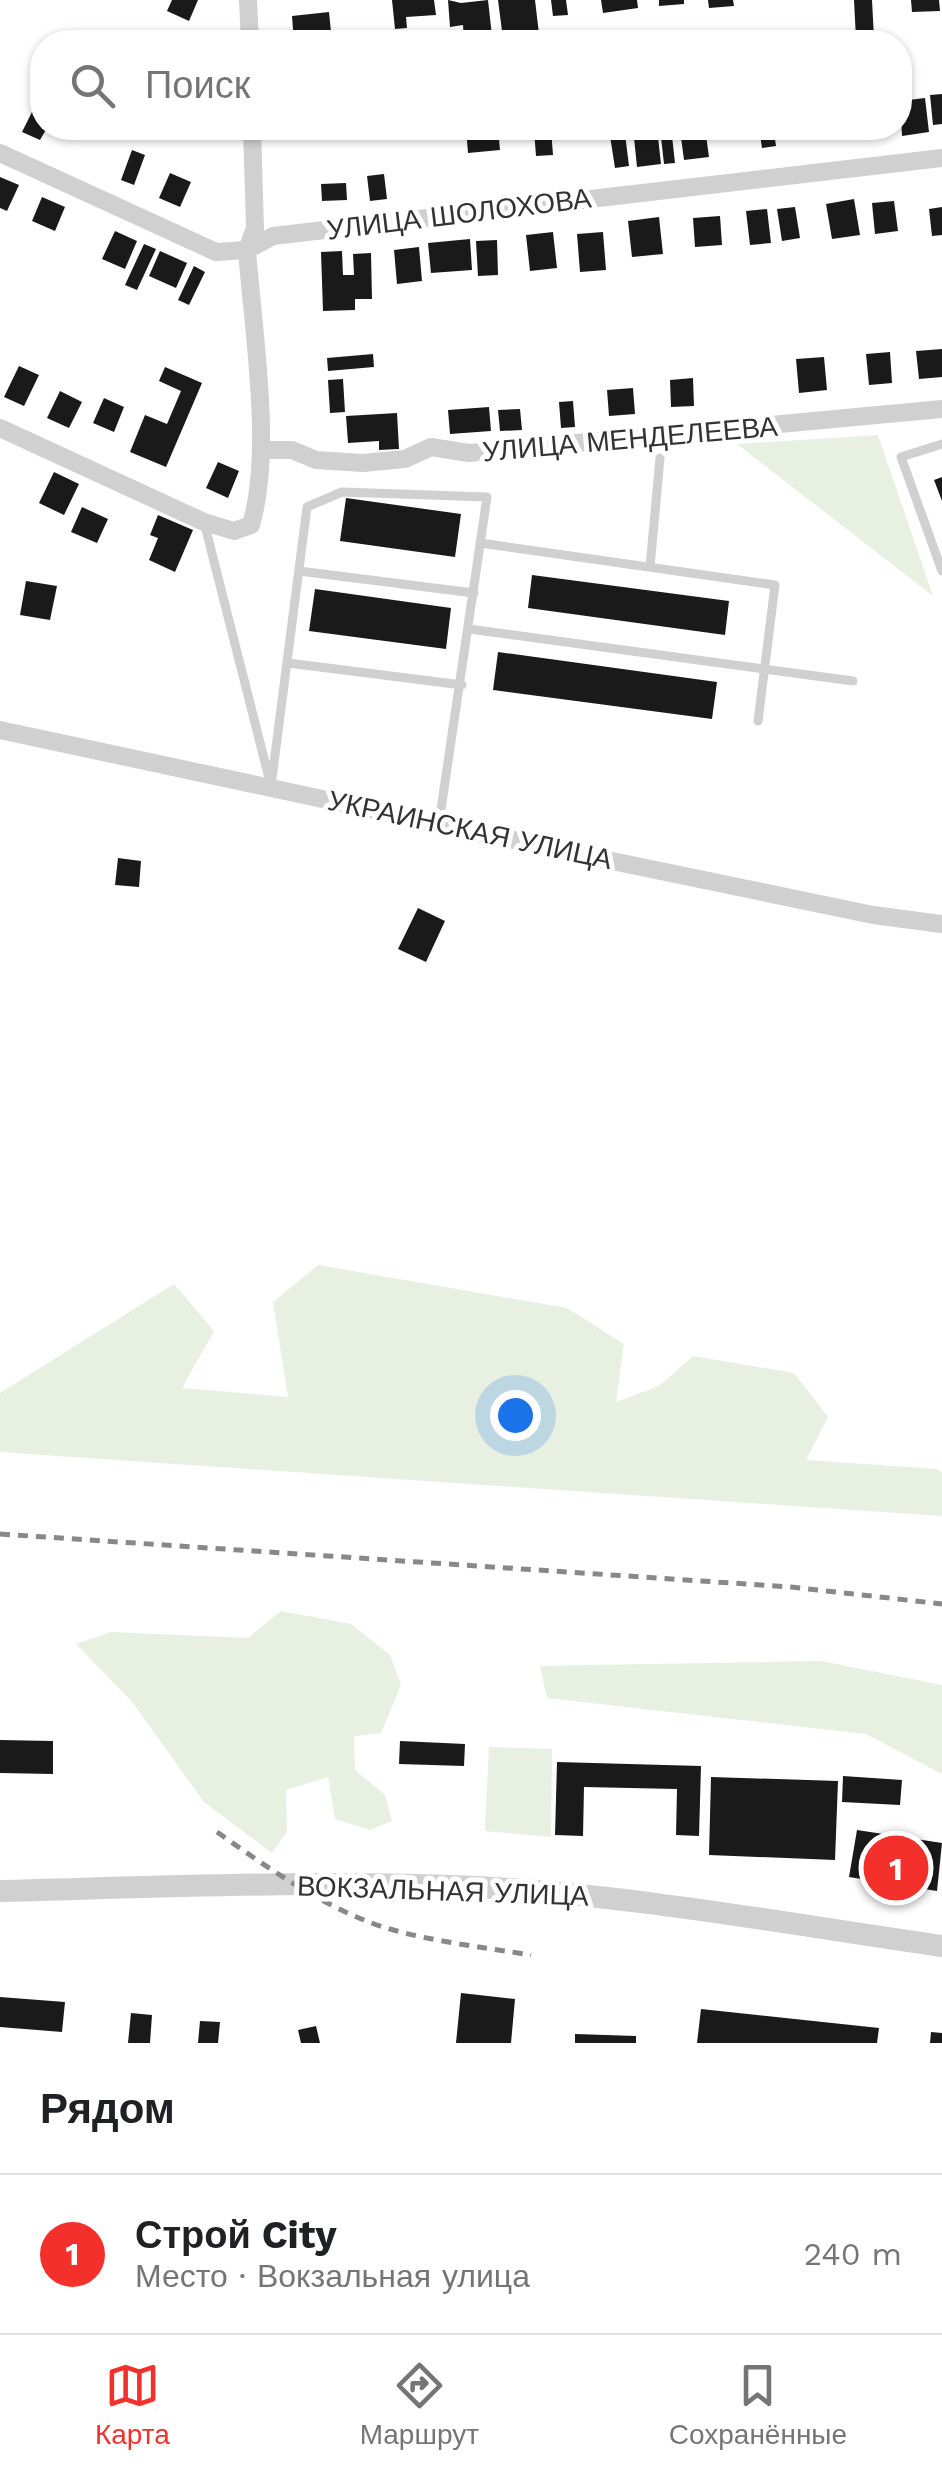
<!DOCTYPE html>
<html lang="ru">
<head>
<meta charset="utf-8">
<style>
	:root { --surface:#fff; --page:#f6f6f6; --text:#202124; --muted:#757577; --line:#e0e0e0; --accent:#f3302b }
	body { margin:0; font-family:"Work Sans",sans-serif; background:var(--page); color:var(--text) }
	.you { position:absolute; left:515px; top:1415px; width:35px; height:35px; margin:-25px; border:8px solid #fff; border-radius:50%; background:#1a73e8; box-shadow:0 0 0 15px #1a73e833 }
	.badge { display:grid; place-items:center; width:65px; height:65px; border-radius:50%; background:var(--accent); color:#fff; font-size:32px; font-weight:700 }
	.pin { position:absolute; translate:-50% -50%; border:5px solid #fff; box-shadow:0 2px 10px #0006 }
	.list { margin:0; padding:0; list-style:none }
	h2 { display:flex; justify-content:space-between; align-items:center; height:130px; margin:0; padding:0 40px; font-size:42px }
	h2 small { font-size:32px; font-weight:400; color:var(--muted) }
	.list li { display:grid; grid-template-columns:65px 1fr auto; gap:30px; align-items:center; box-sizing:border-box; height:160px; padding:0 40px; border-top:2px solid var(--line) }
	.list b { display:block; font-size:38px; white-space:nowrap }
	.list p { margin:0; font-size:32px; white-space:nowrap; color:var(--muted) }
	.list em { font-size:32px; font-style:normal; color:var(--muted) }
	.icon { flex:none; width:55px; height:55px; fill:none; stroke:currentColor; stroke-width:2; stroke-linecap:round; stroke-linejoin:round }
	.map { position:relative; flex:none; width:942px; height:2043px; overflow:hidden }
	.search { position:absolute; background:var(--surface); box-shadow:0 2px 8px #0004; left:30px; right:30px; top:30px; height:110px; display:flex; align-items:center; gap:25px; box-sizing:border-box; padding:0 35px; border-radius:40px; color:var(--muted); font-size:38px }
	.sheet { height:290px; background:var(--surface) }
	nav { display:flex; justify-content:space-around; align-items:center; box-sizing:border-box; height:140px; border-top:2px solid var(--line); background:var(--surface); font-size:28px; color:var(--muted) }
	nav a { display:grid; justify-items:center; gap:5px }
	nav .on { color:var(--accent) }
	.map>svg:first-child { display:block }
	.green { fill:#e7f0e1 }
	.building { fill:#1a1a1a }
	.lines { fill:none; stroke-linecap:round; stroke-linejoin:round }
	.service { stroke:#d0d0d0; stroke-width:9 }
	.minor { stroke:#d0d0d0; stroke-width:18 }
	.tertiary { stroke:#d0d0d0; stroke-width:22 }
	.rail { stroke:#888; stroke-width:5; stroke-dasharray:10 8; stroke-linecap:butt }
	.labels { text-anchor:middle; dominant-baseline:central; stroke-width:10; stroke-linejoin:round; paint-order:stroke }
	.street-label { font-size:28px; fill:#333; stroke:#fff }
</style>
</head>
<body>
<div class="map">
<svg width="942" height="2043" viewBox="0 0 942 2043">
	<rect width="100%" height="100%" fill="#fff"/>
	<!-- green -->
	<path class="green" d="M 878,435 L 933,596 L 737,444 Z
		M 318,1265 L 567,1308 L 624,1344 L 616,1402 L 659,1386 L 693,1356 L 794,1373 L 828,1417 L 806,1460 L 936,1469 L 942,1472 L 942,1516 L 0,1452 L 0,1393 L 174,1284 L 214,1331 L 182,1388 L 288,1397 L 273,1302 Z
		M 281,1611 L 351,1624 L 390,1655 L 401,1685 L 381,1733 L 354,1736 L 355,1770 L 385,1795 L 392,1821 L 370,1830 L 335,1819 L 328,1777 L 286,1790 L 287,1831 L 272,1853 L 204,1802 L 133,1703 L 76,1644 L 111,1632 L 248,1638 Z
		M 821,1661 L 942,1685 L 942,1774 L 866,1734 L 547,1698 L 540,1666 Z
		M 489,1747 L 552,1749 L 551,1837 L 485,1831 Z"/>
	<!-- building -->
	<path class="building" d="M 172,0 L 198,0 L 189,21 L 167,11 Z
		M 392,0 L 434,0 L 436,15 L 406,17 L 407,28 L 395,29 Z
		M 448,0 L 461,3 L 488,0 L 492,36 L 464,39 L 463,25 L 450,27 Z
		M 498,0 L 535,0 L 539,34 L 503,39 Z
		M 551,0 L 566,0 L 568,15 L 553,16 Z
		M 601,0 L 637,0 L 638,8 L 603,13 Z
		M 659,0 L 684,0 L 684,4 L 659,6 Z
		M 708,0 L 733,0 L 734,6 L 709,8 Z
		M 854,0 L 872,0 L 874,38 L 856,39 Z
		M 911,0 L 939,0 L 940,11 L 912,12 Z
		M 329,12 L 332,42 L 294,42 L 292,16 Z
		M 942,94 L 942,124 L 933,125 L 930,95 Z
		M 39,98 L 42,99 L 42,128 L 47,128 L 40,140 L 22,132 Z
		M 925,98 L 929,132 L 902,136 L 900,101 Z
		M 466,128 L 498,128 L 500,150 L 468,153 Z
		M 633,128 L 657,128 L 661,164 L 637,167 Z
		M 689,128 L 705,128 L 709,157 L 684,160 L 680,130 Z
		M 759,128 L 787,128 L 787,130 L 774,132 L 776,146 L 762,148 Z
		M 831,128 L 855,128 L 856,136 L 833,139 Z
		M 863,128 L 889,128 L 889,131 L 864,134 Z
		M 551,129 L 553,155 L 536,156 L 534,130 Z
		M 625,134 L 629,166 L 615,168 L 610,136 Z
		M 672,136 L 675,163 L 664,164 L 661,137 Z
		M 132,150 L 145,155 L 134,185 L 121,180 Z
		M 170,173 L 191,182 L 180,207 L 159,198 Z
		M 384,174 L 387,199 L 370,201 L 367,176 Z
		M 0,177 L 19,185 L 7,211 L 0,208 Z
		M 346,183 L 347,200 L 322,201 L 321,184 Z
		M 42,197 L 65,207 L 55,231 L 32,221 Z
		M 854,199 L 860,235 L 832,239 L 826,204 Z
		M 894,201 L 898,231 L 875,234 L 872,203 Z
		M 795,207 L 800,238 L 782,241 L 777,209 Z
		M 942,207 L 942,235 L 932,236 L 929,209 Z
		M 767,209 L 771,243 L 750,245 L 746,211 Z
		M 720,216 L 722,245 L 695,247 L 693,218 Z
		M 659,217 L 663,254 L 632,257 L 628,221 Z
		M 115,231 L 137,241 L 125,269 L 102,259 Z
		M 553,232 L 557,268 L 530,271 L 526,235 Z
		M 603,232 L 606,270 L 580,272 L 577,234 Z
		M 470,239 L 472,270 L 431,273 L 428,243 Z
		M 497,240 L 498,275 L 478,276 L 476,241 Z
		M 144,244 L 156,249 L 137,290 L 125,285 Z
		M 419,247 L 422,281 L 397,284 L 394,250 Z
		M 160,251 L 187,263 L 176,288 L 149,276 Z
		M 342,251 L 343,275 L 354,275 L 353,254 L 371,253 L 372,299 L 355,299 L 355,310 L 323,311 L 321,252 Z
		M 194,266 L 205,272 L 189,305 L 178,300 Z
		M 942,349 L 942,377 L 919,379 L 916,351 Z
		M 890,352 L 892,383 L 869,385 L 866,354 Z
		M 373,354 L 374,367 L 328,371 L 327,358 Z
		M 824,357 L 827,390 L 799,393 L 796,359 Z
		M 19,366 L 39,375 L 24,406 L 4,397 Z
		M 165,367 L 202,383 L 166,467 L 130,452 L 145,415 L 167,424 L 181,391 L 159,381 Z
		M 693,378 L 694,406 L 671,407 L 670,380 Z
		M 343,379 L 345,412 L 330,413 L 328,380 Z
		M 633,388 L 635,414 L 609,416 L 607,390 Z
		M 60,391 L 82,402 L 69,428 L 47,418 Z
		M 104,398 L 124,407 L 114,432 L 93,423 Z
		M 573,401 L 575,427 L 561,428 L 559,402 Z
		M 489,407 L 491,431 L 450,434 L 448,410 Z
		M 520,409 L 522,430 L 500,431 L 498,410 Z
		M 397,413 L 399,449 L 379,450 L 379,441 L 348,443 L 346,416 Z
		M 218,462 L 239,471 L 228,498 L 206,488 Z
		M 54,472 L 79,484 L 64,515 L 39,503 Z
		M 942,477 L 942,501 L 934,480 Z
		M 346,498 L 461,514 L 455,557 L 340,541 Z
		M 82,507 L 108,519 L 97,543 L 71,532 Z
		M 158,515 L 193,530 L 175,572 L 149,560 L 158,538 L 150,535 Z
		M 532,575 L 729,601 L 725,635 L 528,608 Z
		M 26,581 L 57,586 L 50,620 L 20,615 Z
		M 315,589 L 451,608 L 446,649 L 309,631 Z
		M 498,652 L 717,682 L 712,719 L 493,690 Z
		M 118,858 L 141,861 L 139,887 L 115,885 Z
		M 418,908 L 445,921 L 426,962 L 398,949 Z
		M 0,1740 L 53,1741 L 53,1774 L 0,1773 Z
		M 400,1741 L 465,1744 L 464,1766 L 399,1764 Z
		M 557,1762 L 701,1766 L 699,1836 L 676,1835 L 677,1789 L 584,1787 L 583,1836 L 555,1835 Z
		M 843,1776 L 902,1780 L 900,1805 L 842,1802 Z
		M 711,1777 L 838,1781 L 835,1860 L 709,1855 Z
		M 857,1830 L 942,1843 L 937,1891 L 849,1877 Z
		M 461,1993 L 515,1999 L 511,2043 L 456,2043 Z
		M 0,1997 L 65,2002 L 62,2032 L 0,2027 Z
		M 701,2009 L 879,2028 L 877,2043 L 697,2043 Z
		M 131,2013 L 152,2015 L 150,2043 L 128,2043 Z
		M 200,2021 L 220,2022 L 218,2043 L 198,2043 Z
		M 316,2026 L 320,2043 L 301,2043 L 298,2030 Z
		M 931,2032 L 942,2033 L 942,2043 L 930,2043 Z
		M 575,2034 L 636,2036 L 636,2043 L 575,2043 Z"/>
	<g class="lines">
		<!-- service -->
		<path class="service" d="M 942,444 L 901,457 L 942,571
			M 204,522 L 271,786 L 307,507 L 342,492 L 487,497 L 439,823
			M 480,543 L 775,585 L 758,721
			M 650,567 L 660,458
			M 299,571 L 474,593
			M 469,629 L 853,681
			M 288,663 L 462,685"/>
		<!-- minor -->
		<path class="minor" d="M 248,0 L 250,42
			M 0,153 L 216,252 L 247,250 L 273,236 L 942,158
			M 0,428 L 204,522 L 234,531 L 251,525 C 273,449 253,332 247,250 L 255,228 L 252,128
			M 262,450 L 292,450 L 316,460 L 363,463 L 405,459 L 431,447 L 469,453 L 942,409
			M 0,730 L 617,862 L 873,915 L 942,924"/>
		<!-- tertiary -->
		<path class="tertiary" d="M 0,1891 C 159,1887 318,1880 477,1887 C 632,1895 788,1924 942,1946"/>
		<!-- rail -->
		<path class="rail" d="M 0,1534 L 791,1587 L 942,1604
			M 217,1832 C 264,1865 310,1898 364,1920 C 409,1939 482,1947 531,1955"/>
	</g>
	<g class="labels">
		<!-- street labels -->
		<g class="street-label">
			<text transform="translate(459 214) rotate(-7)">УЛИЦА ШОЛОХОВА</text>
			<text transform="translate(630 439) rotate(-5)">УЛИЦА МЕНДЕЛЕЕВА</text>
			<text transform="translate(470 830) rotate(12)">УКРАИНСКАЯ УЛИЦА</text>
			<text transform="translate(443 1891) rotate(2)">ВОКЗАЛЬНАЯ УЛИЦА</text>
		</g>
	</g>
</svg>
<div class="you"></div>
<div class="pin badge" style="left:896px;top:1868px">1</div>
<div class="search"><svg class="icon" aria-label="search" viewBox="0 0 24 24"><circle cx="10" cy="10" r="6"/><path d="M15 15l6 6"/></svg>Поиск</div>
</div>
<section class="sheet">
<h2>Рядом<small></small></h2>
<ul class="list">
<li><span class="badge">1</span><div><b>Строй City</b><p>Место · Вокзальная улица</p></div><em>240 m</em></li>
</ul>
</section>
<nav>
<a class="on"><svg class="icon" aria-label="map" viewBox="0 0 24 24"><path d="M3 6l6-2 6 2 6-2v14l-6 2-6-2-6 2zM9 4v14M15 6v14"/></svg>Карта</a>
<a><svg class="icon" aria-label="directions" viewBox="0 0 24 24"><path d="M12 3l9 9-9 9-9-9zM9 14v-3h6M13 9l2 2-2 2"/></svg>Маршрут</a>
<a><svg class="icon" aria-label="saved" viewBox="0 0 24 24"><path d="M7 4h10v16l-5-4-5 4z"/></svg>Сохранённые</a>
</nav>
</body>
</html>
